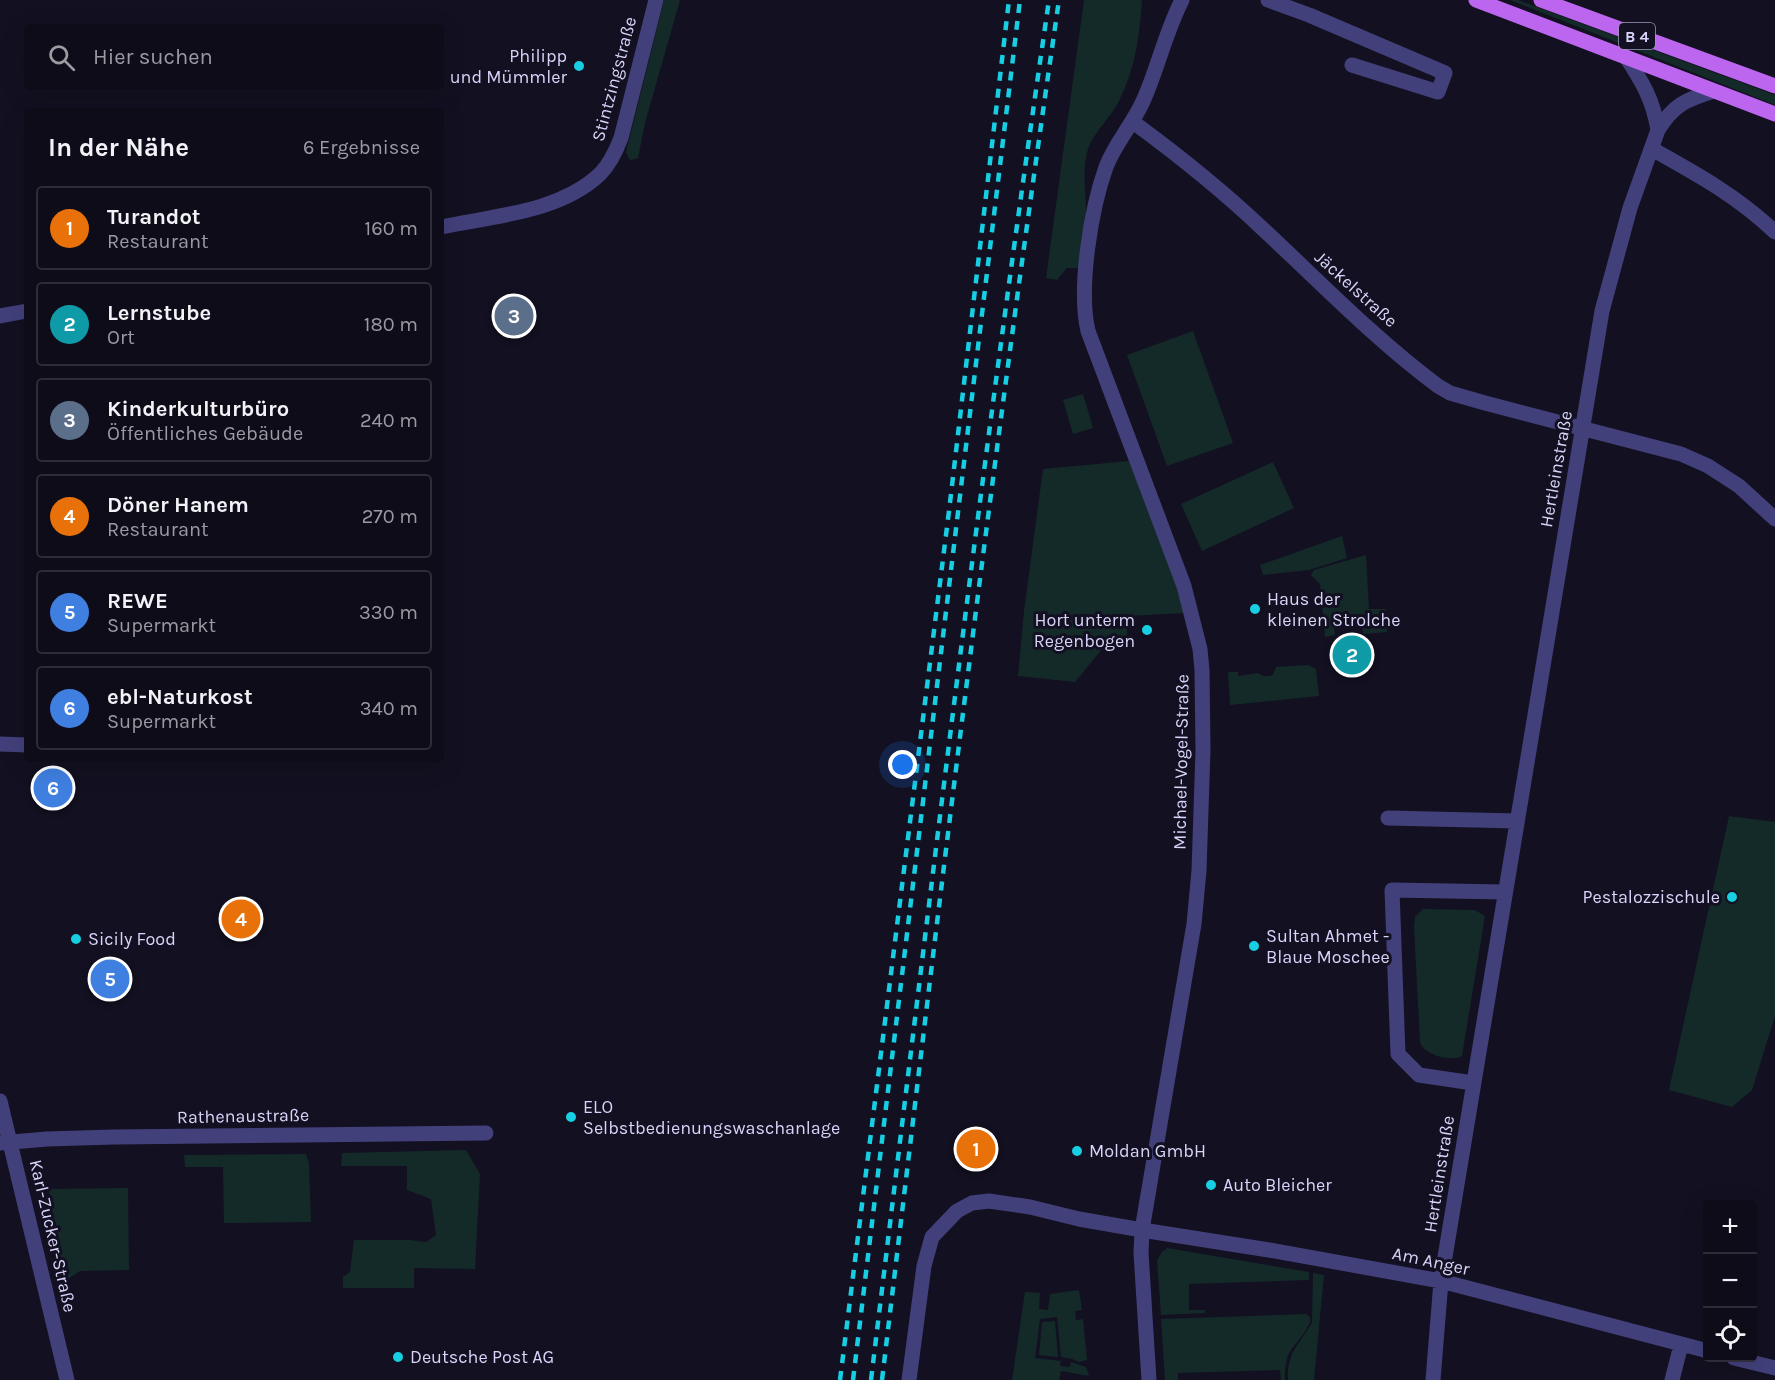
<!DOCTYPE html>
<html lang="de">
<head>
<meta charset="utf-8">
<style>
	:root { --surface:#0e0c19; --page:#171522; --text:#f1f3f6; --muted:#9b9ba2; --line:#2e2c38; --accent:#1a73e8 }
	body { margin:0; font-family:Karla,sans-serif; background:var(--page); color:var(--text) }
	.controls { position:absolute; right:18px; bottom:18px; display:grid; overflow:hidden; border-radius:6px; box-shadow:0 6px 24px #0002 }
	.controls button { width:54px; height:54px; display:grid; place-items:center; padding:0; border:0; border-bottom:2px solid var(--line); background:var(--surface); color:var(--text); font:30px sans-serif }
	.you { position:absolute; left:903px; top:765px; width:21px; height:21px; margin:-15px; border:4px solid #fff; border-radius:50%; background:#1a73e8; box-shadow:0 0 0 9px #1a73e833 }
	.badge { display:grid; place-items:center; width:39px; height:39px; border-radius:50%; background:var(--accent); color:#fff; font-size:20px; font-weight:700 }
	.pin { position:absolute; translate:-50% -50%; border:3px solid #fff; box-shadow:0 2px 6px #0006 }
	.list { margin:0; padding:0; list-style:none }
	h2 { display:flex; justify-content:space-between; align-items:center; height:78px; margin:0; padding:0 24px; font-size:26px }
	h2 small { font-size:20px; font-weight:400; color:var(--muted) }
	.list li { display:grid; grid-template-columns:39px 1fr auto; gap:18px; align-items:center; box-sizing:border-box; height:84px; margin:0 12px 12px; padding:0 12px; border:2px solid var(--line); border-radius:6px }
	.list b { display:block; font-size:22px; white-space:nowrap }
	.list p { margin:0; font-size:20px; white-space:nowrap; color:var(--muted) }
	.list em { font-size:20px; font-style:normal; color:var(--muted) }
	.icon { flex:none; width:33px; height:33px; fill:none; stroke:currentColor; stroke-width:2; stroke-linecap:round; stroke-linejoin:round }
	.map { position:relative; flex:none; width:1775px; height:1380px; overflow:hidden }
	.search { position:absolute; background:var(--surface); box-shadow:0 6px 24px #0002; left:24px; top:24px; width:420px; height:66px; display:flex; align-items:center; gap:15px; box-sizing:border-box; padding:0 21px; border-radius:6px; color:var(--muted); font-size:22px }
	.panel { position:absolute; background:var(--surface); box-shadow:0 6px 24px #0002; left:24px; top:108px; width:420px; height:654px; border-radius:6px }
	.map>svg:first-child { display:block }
	.green { fill:#132a29 }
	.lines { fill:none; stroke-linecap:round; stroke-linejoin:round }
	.minor { stroke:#42407b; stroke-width:15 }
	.tertiary { stroke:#42407b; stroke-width:15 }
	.primary { stroke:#bc66ef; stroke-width:15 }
	.rail { stroke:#18cee3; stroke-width:4.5; stroke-dasharray:9 8; stroke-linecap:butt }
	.poi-dot { fill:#18cee3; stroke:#131021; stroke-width:2 }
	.labels { text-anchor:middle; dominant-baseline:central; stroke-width:6; stroke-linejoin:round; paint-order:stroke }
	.shield { fill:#131021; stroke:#9d99b9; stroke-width:1.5 }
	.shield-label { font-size:16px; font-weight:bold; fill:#d8d4fa }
	.poi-label { font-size:18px; fill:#d8d4fa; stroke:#131021; text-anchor:start }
	.street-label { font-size:18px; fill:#d8d4fa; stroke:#131021 }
</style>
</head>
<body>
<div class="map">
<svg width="1775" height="1380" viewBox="0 0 1775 1380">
	<rect width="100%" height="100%" fill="#131021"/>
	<!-- green -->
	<path class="green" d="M 664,0 L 680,0 L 645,123 L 638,158 L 631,160 L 629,159 L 626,152 Z
		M 1084,0 L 1142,0 C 1140,33 1135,69 1120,99 C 1111,118 1092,133 1087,153 C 1082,174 1086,193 1086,213 C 1087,231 1081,250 1079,268 L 1067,268 L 1057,280 L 1046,278 Z
		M 1510,0 L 1518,0 L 1775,95 L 1775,105 Z
		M 1193,331 L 1233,443 L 1167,466 L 1127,355 Z
		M 1083,394 L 1093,428 L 1073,434 L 1063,400 Z
		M 1129,461 L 1172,570 L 1184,613 L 1127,616 L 1127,648 L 1103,648 L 1075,682 L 1018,676 L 1024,611 L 1043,469 Z
		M 1273,462 L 1294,508 L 1202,551 L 1181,504 Z
		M 1342,536 L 1347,558 L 1309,570 L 1263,575 L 1260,565 Z
		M 1366,555 L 1369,609 L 1386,609 L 1387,632 L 1363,634 L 1362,623 L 1334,625 L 1335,635 L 1325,637 L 1320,584 L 1311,575 L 1314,570 Z
		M 1308,665 L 1316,669 L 1319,696 L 1230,705 L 1228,672 L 1238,672 L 1238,676 L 1258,673 C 1264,677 1267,677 1273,675 L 1276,667 Z
		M 1729,816 L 1775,822 L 1775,1016 L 1752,1090 L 1732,1107 L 1669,1090 Z
		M 1423,909 L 1475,910 L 1485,916 L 1462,1056 C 1450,1062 1424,1055 1420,1042 L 1414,927 L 1415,917 Z
		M 466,1150 L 480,1174 L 475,1269 L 414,1268 L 414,1288 L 343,1288 L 343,1277 L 350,1272 L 354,1240 L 410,1240 L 426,1242 L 436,1235 L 431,1199 L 407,1190 L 407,1166 L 341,1166 L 342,1153 Z
		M 306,1154 L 309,1163 L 311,1222 L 224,1223 L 223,1167 L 185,1167 L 184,1155 Z
		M 128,1188 L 129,1270 L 80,1271 L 65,1281 L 50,1215 L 49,1189 Z
		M 1167,1248 L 1309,1272 L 1309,1280 L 1189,1284 L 1189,1310 L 1205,1310 L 1205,1313 L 1161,1315 L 1157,1260 L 1162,1252 Z
		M 1313,1273 L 1324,1275 L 1314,1380 L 1288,1380 L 1288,1368 L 1292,1353 L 1312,1323 Z
		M 1079,1290 L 1082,1310 L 1075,1311 L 1076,1320 L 1083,1319 L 1087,1360 L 1079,1362 L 1072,1359 L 1061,1357 L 1057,1317 L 1040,1319 L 1035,1358 L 1061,1361 L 1060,1366 L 1070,1367 L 1071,1362 L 1086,1367 L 1089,1376 L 1061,1371 L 1059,1380 L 1012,1380 L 1025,1292 L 1040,1293 L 1039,1309 L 1048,1310 L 1050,1294 Z
		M 1306,1314 L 1310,1317 L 1310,1322 C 1298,1349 1284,1344 1285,1380 L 1281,1380 L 1280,1370 L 1178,1373 L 1178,1380 L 1165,1380 L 1161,1319 Z
		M 1055,1321 L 1058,1357 L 1039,1355 L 1042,1322 Z"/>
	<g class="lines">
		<!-- minor -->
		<path class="minor" d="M 1268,0 L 1309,15 L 1445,73 L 1438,92 L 1352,65
			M 1626,57 C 1643,83 1653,100 1658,130
			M 1133,122 C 1178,155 1223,191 1264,230 C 1321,283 1376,340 1438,386 L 1450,393 L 1485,403 L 1681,454 L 1708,466 L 1739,486 L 1775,519
			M 1652,149 C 1697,174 1737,196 1775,232
			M 441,227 C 494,216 560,212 600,174 C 610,164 616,151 621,138 L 656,0
			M 0,316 L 27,311
			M 0,744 L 27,745
			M 1388,818 L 1517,821
			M 1473,1083 L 1419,1075 L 1398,1054 L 1392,890 L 1505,892
			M 0,1143 L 47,1139 L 114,1137 L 486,1133
			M 1734,1358 L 1775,1368
			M 909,1380 L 924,1266 L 932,1237 L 957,1211 L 972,1203 L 989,1201 L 1030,1207 L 1079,1219 L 1142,1230 L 1269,1250 L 1441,1281 L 1708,1351
			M 1149,1380 L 1141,1253 L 1142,1230 L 1194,924 L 1199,871 L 1203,750 L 1202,670 L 1200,649 L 1184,586 L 1088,331 C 1078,288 1091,209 1106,167 C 1115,143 1134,123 1144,99 C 1158,67 1166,31 1182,0
			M 1433,1380 L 1441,1281 L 1602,311 L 1630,208 L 1658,130 C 1673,105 1687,99 1714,91
			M 1672,1380 L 1681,1345"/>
		<!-- tertiary -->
		<path class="tertiary" d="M 0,1101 L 67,1380"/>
		<!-- primary -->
		<path class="primary" d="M 1476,0 L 1775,114
			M 1541,0 L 1775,86"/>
		<!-- rail -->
		<path class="rail" d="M 840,1380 L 949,511 L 1009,0
			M 853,1380 L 1020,0
			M 871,1380 C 927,920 982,459 1049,0
			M 882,1380 C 937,919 992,459 1059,0"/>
	</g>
	<!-- markers -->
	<g class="poi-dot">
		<circle cx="579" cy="66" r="6"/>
		<circle cx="1255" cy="609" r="6"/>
		<circle cx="1147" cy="630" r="6"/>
		<circle cx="1732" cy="897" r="6"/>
		<circle cx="76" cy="939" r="6"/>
		<circle cx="1254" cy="946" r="6"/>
		<circle cx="571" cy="1117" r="6"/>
		<circle cx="1077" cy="1151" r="6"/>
		<circle cx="1211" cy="1185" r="6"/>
		<circle cx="398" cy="1357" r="6"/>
	</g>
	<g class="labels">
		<!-- shield labels -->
		<rect class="shield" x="1619" y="23" width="36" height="26" rx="4.5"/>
		<g class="shield-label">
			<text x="1637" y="36">B 4</text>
		</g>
		<!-- poi labels -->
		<g class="poi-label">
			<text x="567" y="56" text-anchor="end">Philipp<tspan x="567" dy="21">und Mümmler</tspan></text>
			<text x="1267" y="599">Haus der<tspan x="1267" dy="21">kleinen Strolche</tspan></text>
			<text x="1135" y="620" text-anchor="end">Hort unterm<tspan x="1135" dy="21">Regenbogen</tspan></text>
			<text x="1720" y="897" text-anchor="end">Pestalozzischule</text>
			<text x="1266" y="936">Sultan Ahmet -<tspan x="1266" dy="21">Blaue Moschee</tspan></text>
			<text x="88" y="939">Sicily Food</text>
			<text x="583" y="1107">ELO<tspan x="583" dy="21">Selbstbedienungswaschanlage</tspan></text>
			<text x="1089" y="1151">Moldan GmbH</text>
			<text x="1223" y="1185">Auto Bleicher</text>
			<text x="410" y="1357">Deutsche Post AG</text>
		</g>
		<!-- street labels -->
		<g class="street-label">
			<text transform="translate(614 79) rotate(-75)">Stintzingstraße</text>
			<text transform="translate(1356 289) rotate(42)">Jäckelstraße</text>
			<text transform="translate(1556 469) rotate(-80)">Hertleinstraße</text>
			<text transform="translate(1181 762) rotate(-89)">Michael-Vogel-Straße</text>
			<text transform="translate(243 1116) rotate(-1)">Rathenaustraße</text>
			<text transform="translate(1439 1174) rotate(-81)">Hertleinstraße</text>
			<text transform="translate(53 1236) rotate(77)">Karl-Zucker-Straße</text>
			<text transform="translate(1431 1261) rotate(12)">Am Anger</text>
		</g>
	</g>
</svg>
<div class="controls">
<button>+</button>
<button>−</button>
<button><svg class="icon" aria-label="locate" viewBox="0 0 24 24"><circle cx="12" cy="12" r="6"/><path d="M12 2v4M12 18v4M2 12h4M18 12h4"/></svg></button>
</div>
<div class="you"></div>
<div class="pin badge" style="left:976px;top:1149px;background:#e8710a">1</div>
<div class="pin badge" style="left:1352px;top:655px;background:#0f9aa8">2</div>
<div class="pin badge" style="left:514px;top:316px;background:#5c6f8a">3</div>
<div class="pin badge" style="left:241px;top:919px;background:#e8710a">4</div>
<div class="pin badge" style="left:110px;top:979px;background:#3f7fe0">5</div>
<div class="pin badge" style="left:53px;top:788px;background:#3f7fe0">6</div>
<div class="search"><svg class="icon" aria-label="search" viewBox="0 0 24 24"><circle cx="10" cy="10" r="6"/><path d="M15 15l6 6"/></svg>Hier suchen</div>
<section class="panel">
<h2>In der Nähe<small>6 Ergebnisse</small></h2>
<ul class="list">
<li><span class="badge" style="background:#e8710a">1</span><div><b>Turandot</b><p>Restaurant</p></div><em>160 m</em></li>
<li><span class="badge" style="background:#0f9aa8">2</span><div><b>Lernstube</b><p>Ort</p></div><em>180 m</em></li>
<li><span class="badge" style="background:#5c6f8a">3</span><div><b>Kinderkulturbüro</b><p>Öffentliches Gebäude</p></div><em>240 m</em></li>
<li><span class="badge" style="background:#e8710a">4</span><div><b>Döner Hanem</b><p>Restaurant</p></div><em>270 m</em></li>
<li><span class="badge" style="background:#3f7fe0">5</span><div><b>REWE</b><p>Supermarkt</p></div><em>330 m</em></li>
<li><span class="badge" style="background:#3f7fe0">6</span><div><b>ebl-Naturkost</b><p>Supermarkt</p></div><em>340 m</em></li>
</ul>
</section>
</div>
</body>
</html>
